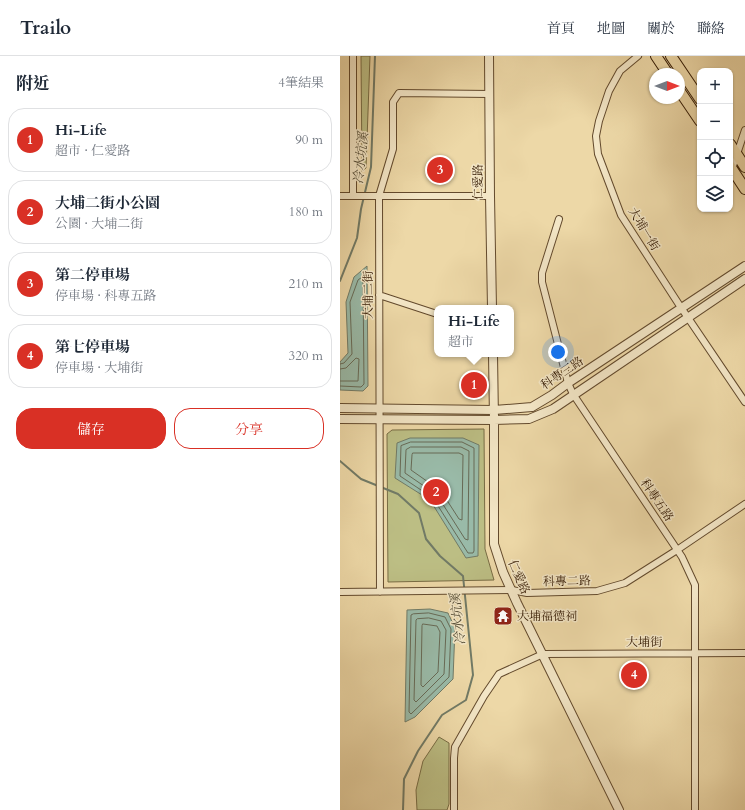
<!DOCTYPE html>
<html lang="zh-TW">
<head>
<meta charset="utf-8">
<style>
	:root { --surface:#fff; --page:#f2f2f3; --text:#1f2937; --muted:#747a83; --line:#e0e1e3; --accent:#d93025 }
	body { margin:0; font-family:Cardo,"Noto Serif TC",serif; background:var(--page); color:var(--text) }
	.controls { position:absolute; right:12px; top:12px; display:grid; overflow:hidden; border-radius:8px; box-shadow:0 1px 3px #0004 }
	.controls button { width:36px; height:36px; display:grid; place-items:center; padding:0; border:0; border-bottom:1px solid var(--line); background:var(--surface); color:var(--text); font:20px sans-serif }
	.compass { position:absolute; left:309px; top:12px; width:36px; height:36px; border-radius:50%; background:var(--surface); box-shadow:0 1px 3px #0004; rotate:90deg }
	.you { position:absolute; left:218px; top:296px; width:14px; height:14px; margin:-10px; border:3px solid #fff; border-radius:50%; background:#1a73e8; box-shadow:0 0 0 6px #1a73e833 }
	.badge { display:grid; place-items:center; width:26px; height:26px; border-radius:50%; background:var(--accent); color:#fff; font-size:13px; font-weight:700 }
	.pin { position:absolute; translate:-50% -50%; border:2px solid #fff; box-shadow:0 1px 4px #0006 }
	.popup { position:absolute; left:94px; top:249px; width:80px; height:52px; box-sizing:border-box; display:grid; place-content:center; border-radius:8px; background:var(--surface); filter:drop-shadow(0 1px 3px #0005); font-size:13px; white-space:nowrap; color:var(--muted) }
	.popup b { font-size:15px; color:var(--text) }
	.popup::after { content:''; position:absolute; left:50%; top:100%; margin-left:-8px; border:8px solid transparent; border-top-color:var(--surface) }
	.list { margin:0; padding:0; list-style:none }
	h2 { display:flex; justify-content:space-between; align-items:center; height:52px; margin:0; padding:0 16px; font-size:17px }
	h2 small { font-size:13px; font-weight:400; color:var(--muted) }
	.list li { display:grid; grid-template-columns:26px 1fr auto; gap:12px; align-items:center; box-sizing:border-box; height:64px; margin:0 8px 8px; padding:0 8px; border:1px solid var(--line); border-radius:16px }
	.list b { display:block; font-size:15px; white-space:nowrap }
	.list p { margin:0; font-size:13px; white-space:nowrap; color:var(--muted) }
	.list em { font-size:13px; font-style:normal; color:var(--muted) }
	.actions { display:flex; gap:8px; padding:12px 16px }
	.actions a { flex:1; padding:9px 0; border:1px solid var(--accent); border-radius:16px; text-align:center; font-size:14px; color:var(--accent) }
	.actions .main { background:var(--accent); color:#fff }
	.icon { flex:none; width:22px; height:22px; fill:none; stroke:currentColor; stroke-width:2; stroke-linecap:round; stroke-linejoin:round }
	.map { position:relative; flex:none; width:405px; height:754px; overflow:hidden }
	header { display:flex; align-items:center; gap:24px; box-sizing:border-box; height:56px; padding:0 20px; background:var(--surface); border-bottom:1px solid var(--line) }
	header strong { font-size:19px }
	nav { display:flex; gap:22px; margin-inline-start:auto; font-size:14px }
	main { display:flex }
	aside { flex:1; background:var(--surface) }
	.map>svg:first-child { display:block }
	.green { fill:#bcbe84; stroke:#786c44 }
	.water { fill:#99baa8; stroke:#717a66 }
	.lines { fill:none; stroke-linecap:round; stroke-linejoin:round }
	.shore { stroke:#676a56; stroke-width:1 }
	.stream { stroke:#717a66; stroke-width:2 }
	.minor-casing { stroke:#634a2d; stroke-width:8 }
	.tertiary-casing { stroke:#634a2d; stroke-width:10 }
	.primary-casing { stroke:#351b04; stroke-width:12 }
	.minor { stroke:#f3e6c6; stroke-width:6 }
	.tertiary { stroke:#f3e6c6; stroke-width:8 }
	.primary { stroke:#edd8a7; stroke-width:10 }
	.labels { text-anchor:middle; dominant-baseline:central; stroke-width:3; stroke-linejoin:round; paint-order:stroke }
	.street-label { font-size:12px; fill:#351b04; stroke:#f3e6c6 }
	.poi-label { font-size:12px; fill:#351b04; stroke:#f3e6c6; text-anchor:start }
	.water-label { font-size:13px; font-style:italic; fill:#534b35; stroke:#f3e6c6 }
</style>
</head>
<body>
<header>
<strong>Trailo</strong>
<nav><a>首頁</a><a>地圖</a><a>關於</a><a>聯絡</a></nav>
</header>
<main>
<aside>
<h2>附近<small>4筆結果</small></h2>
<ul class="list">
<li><span class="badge">1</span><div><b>Hi-Life</b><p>超市 · 仁愛路</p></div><em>90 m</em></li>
<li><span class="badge">2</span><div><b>大埔二街小公園</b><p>公園 · 大埔二街</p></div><em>180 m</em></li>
<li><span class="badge">3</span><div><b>第二停車場</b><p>停車場 · 科專五路</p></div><em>210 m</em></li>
<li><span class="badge">4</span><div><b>第七停車場</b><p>停車場 · 大埔街</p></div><em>320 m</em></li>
</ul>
<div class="actions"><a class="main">儲存</a><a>分享</a></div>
</aside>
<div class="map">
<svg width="405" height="754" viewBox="0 0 405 754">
	<rect width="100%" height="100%" fill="#edd8a7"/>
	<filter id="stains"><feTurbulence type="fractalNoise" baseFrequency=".005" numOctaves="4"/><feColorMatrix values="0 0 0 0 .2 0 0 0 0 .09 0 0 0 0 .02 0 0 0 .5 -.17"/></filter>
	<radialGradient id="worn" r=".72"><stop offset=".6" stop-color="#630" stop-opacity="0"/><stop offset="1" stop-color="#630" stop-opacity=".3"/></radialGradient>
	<!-- green -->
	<path class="green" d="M 21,0 L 30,0 L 26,112 L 22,116 Z
		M 144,373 L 145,493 L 154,524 L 48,526 L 47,378 L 52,374 Z
		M 99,681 L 109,687 L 109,748 L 107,754 L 77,754 L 76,734 L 83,705 Z"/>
	<!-- water -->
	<path class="water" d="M 27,210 L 28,330 L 23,335 L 0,334 L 0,306 L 8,297 L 6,246 L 14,221 Z
		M 70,382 L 123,382 L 139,389 L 138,500 L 126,502 L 90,444 L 55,422 L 57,387 Z
		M 90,553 L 108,557 L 115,572 L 113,623 L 75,661 L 65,666 L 67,554 Z"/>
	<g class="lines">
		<!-- shore -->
		<path class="shore" d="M 0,308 L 4,307 L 12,298 L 10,246 L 18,224 L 22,221 L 23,223 L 24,328 L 21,331 L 0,330
			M 0,313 L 6,312 L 16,302 L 19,303 L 18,325 L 0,325
			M 71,386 L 122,386 L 134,392 L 134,495 L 133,497 L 128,497 L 93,442 L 60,420 L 61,390 Z
			M 71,391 L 121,391 L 129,395 L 128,484 L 125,483 L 97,439 L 65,417 L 66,394 Z
			M 73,397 L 119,397 L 123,399 L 122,464 L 119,463 L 101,435 L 71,414 L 72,399 Z
			M 89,557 L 105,561 L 111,573 L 109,621 L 71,658 L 69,656 L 71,559 L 73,558 Z
			M 89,562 L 101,565 L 106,574 L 104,618 L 76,646 L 74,644 L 76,564 L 77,563 Z
			M 83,568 L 97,570 L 100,576 L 98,616 L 83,631 L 81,629 L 82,570 Z"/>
		<!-- stream -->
		<path class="stream" d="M 0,225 L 17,182 L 21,153 L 31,111 L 35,0
			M 0,405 L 21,423 L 58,438 L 79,457 L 86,483 L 100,500 L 123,520 L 133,619 L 126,644 L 102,659 L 78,695 L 64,723 L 63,754"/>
		<!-- minor casing -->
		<g class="minor-casing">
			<path id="minor" d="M 13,0 L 13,140
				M 298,0 L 280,15 L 269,35 L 259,65 L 256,80 L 258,98 L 281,159 L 338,247 L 405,346
				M 392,113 L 405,74
				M 0,140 L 150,140
				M 219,163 L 202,217 L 202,226 L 228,327 L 233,338 L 342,501 L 355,529 L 355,754
				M 39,239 L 97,258
				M 0,536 L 172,534 L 187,537 L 257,535 L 285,527 L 337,494 L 405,448
				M 40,536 L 39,140 L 53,93 L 53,46 L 59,37 L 150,38
				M 114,754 L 114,702 L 115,691 L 144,640 L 159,618 L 203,598 L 405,597"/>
		</g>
		<!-- tertiary casing -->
		<g class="tertiary-casing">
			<path id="tertiary" d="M 149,0 L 150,140 L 152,252
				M 153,298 L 154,364 L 154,488 L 163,516 L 177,547 L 279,754
				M 0,352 L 154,354 L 192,351 L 212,339 L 228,327 L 405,210
				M 0,363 L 154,364 L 189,363 L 213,353 L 405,223"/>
		</g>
		<!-- primary casing -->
		<g class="primary-casing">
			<path id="primary" d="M 316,0 L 328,18
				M 331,0 L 360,43
				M 339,34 L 360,65
				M 390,88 L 405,111
				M 390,110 L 405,133"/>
		</g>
		<!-- minor -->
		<use href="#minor" class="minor"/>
		<!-- tertiary -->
		<use href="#tertiary" class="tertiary"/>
		<!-- primary -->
		<use href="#primary" class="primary"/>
	</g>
	<!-- icons -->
	<defs>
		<g id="temple-square" transform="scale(1)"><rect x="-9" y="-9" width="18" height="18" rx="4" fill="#8f2418" stroke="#f3e6c6"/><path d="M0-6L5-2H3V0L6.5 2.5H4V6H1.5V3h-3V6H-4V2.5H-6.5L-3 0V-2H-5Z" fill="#fff"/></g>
	</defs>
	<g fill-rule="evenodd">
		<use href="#temple-square" x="163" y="560"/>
	</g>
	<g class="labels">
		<!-- street labels -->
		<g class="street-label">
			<text transform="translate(138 126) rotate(-90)">仁愛路</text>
			<text transform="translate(304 173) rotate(59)">大埔一街</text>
			<text transform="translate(28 239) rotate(-90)">大埔二街</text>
			<text transform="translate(222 317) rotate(-34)">科專三路</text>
			<text transform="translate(317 444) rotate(56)">科專五路</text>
			<text transform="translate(179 521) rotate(67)">仁愛路</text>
			<text transform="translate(227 525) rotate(-1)">科專二路</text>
			<text x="304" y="586">大埔街</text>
		</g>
		<!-- poi labels -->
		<g class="poi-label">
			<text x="177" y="560">大埔福德祠</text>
		</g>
		<!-- water labels -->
		<g class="water-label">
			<text transform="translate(21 102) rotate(-84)">冷水坑溪</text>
			<text transform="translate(118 563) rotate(-96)">冷水坑溪</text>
		</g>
	</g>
	<rect width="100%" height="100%" filter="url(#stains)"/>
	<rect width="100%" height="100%" fill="url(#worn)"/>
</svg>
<div class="controls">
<button>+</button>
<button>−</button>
<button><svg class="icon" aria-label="locate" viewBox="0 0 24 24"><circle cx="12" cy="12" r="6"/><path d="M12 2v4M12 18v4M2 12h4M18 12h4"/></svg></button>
<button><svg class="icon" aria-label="layers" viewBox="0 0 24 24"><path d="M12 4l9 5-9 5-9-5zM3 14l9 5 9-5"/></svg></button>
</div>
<svg class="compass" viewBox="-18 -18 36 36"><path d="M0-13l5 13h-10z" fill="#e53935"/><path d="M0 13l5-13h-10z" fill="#747a83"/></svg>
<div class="you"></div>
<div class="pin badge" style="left:134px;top:329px">1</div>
<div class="popup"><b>Hi-Life</b>超市</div>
<div class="pin badge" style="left:96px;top:436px">2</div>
<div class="pin badge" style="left:100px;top:114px">3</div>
<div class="pin badge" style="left:294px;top:619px">4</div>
</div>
</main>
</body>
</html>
